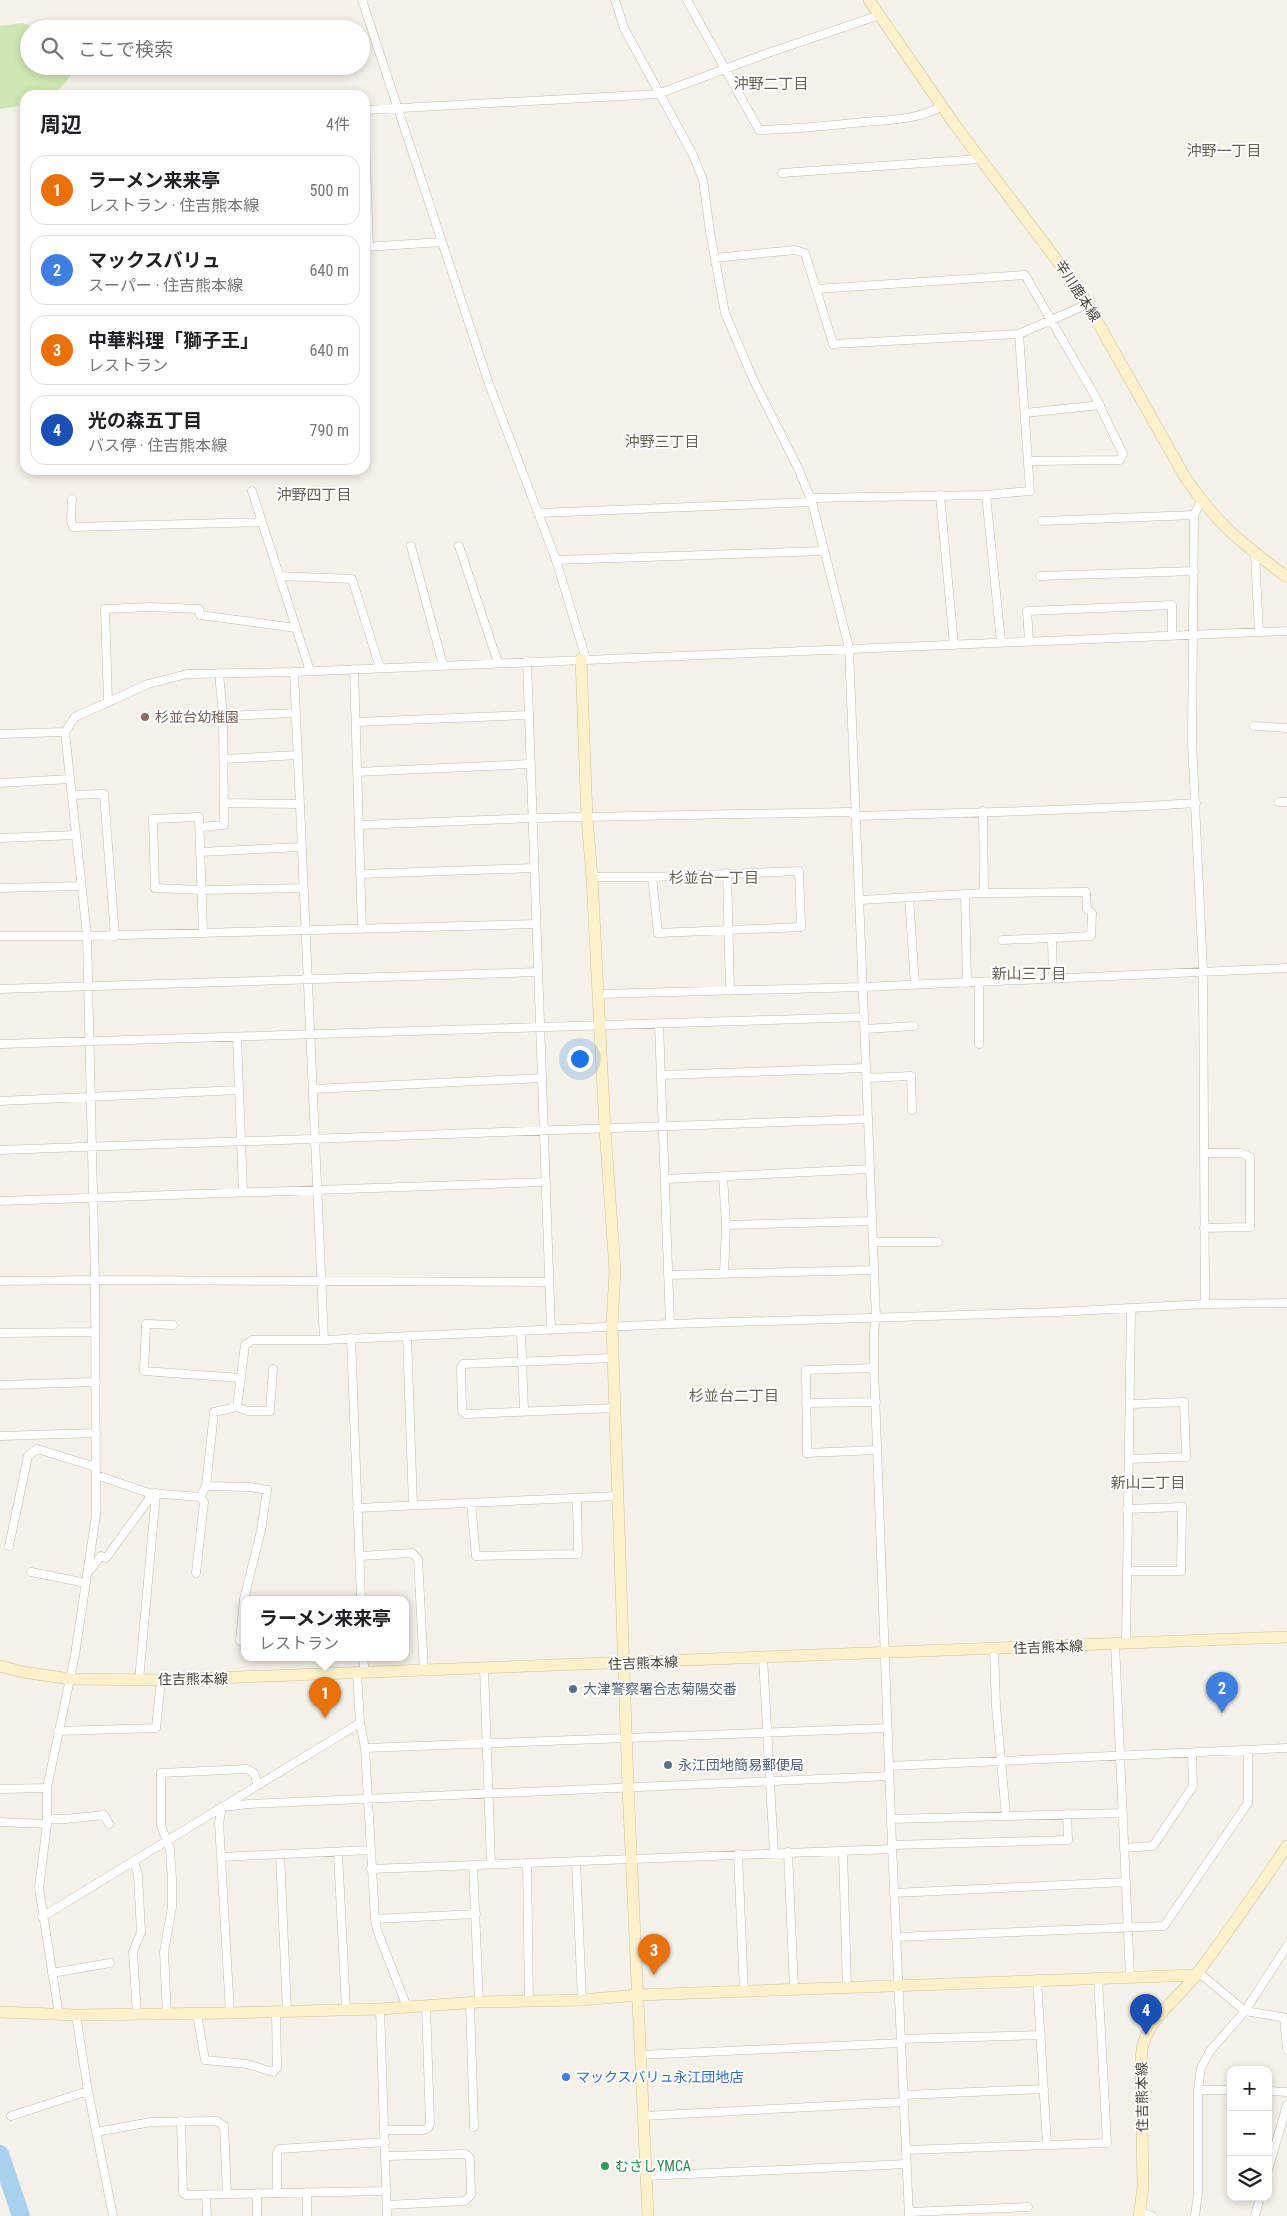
<!DOCTYPE html>
<html lang="ja">
<head>
<meta charset="utf-8">
<style>
	:root { --surface:#fff; --page:#f2f2f2; --text:#202124; --muted:#757577; --line:#e0e0e0; --accent:#1a73e8 }
	body { margin:0; font-family:"Roboto Condensed","Noto Sans JP",sans-serif; background:var(--page); color:var(--text) }
	.controls { position:absolute; right:15px; bottom:15px; display:grid; overflow:hidden; border-radius:10px; box-shadow:0 2px 8px #0003 }
	.controls button { width:45px; height:45px; display:grid; place-items:center; padding:0; border:0; border-bottom:1px solid var(--line); background:var(--surface); color:var(--text); font:25px sans-serif }
	.you { position:absolute; left:579px; top:1058px; width:18px; height:18px; margin:-12px; border:4px solid #fff; border-radius:50%; background:#1a73e8; box-shadow:0 0 0 8px #1a73e833 }
	.badge { display:grid; place-items:center; width:32px; height:32px; border-radius:50%; background:var(--accent); color:#fff; font-size:16px; font-weight:700 }
	.pin { position:absolute; translate:-50% -41px; filter:drop-shadow(0 1px 2px #0008) }
	.pin::after { content:''; position:absolute; top:26px; width:18px; height:15px; background:inherit; clip-path:polygon(0 0,100% 0,50% 100%) }
	.popup { position:absolute; left:241px; top:1596px; width:168px; height:65px; box-sizing:border-box; display:grid; place-content:center; border-radius:10px; background:var(--surface); filter:drop-shadow(0 1px 4px #0005); font-size:16px; white-space:nowrap; color:var(--muted) }
	.popup b { font-size:19px; color:var(--text) }
	.popup::after { content:''; position:absolute; left:50%; top:100%; margin-left:-10px; border:10px solid transparent; border-top-color:var(--surface) }
	.list { margin:0; padding:0; list-style:none }
	h2 { display:flex; justify-content:space-between; align-items:center; height:65px; margin:0; padding:0 20px; font-size:21px }
	h2 small { font-size:16px; font-weight:400; color:var(--muted) }
	.list li { display:grid; grid-template-columns:32px 1fr auto; gap:15px; align-items:center; box-sizing:border-box; height:70px; margin:0 10px 10px; padding:0 10px; border:1px solid var(--line); border-radius:15px }
	.list b { display:block; font-size:19px; white-space:nowrap }
	.list p { margin:0; font-size:16px; white-space:nowrap; color:var(--muted) }
	.list em { font-size:16px; font-style:normal; color:var(--muted) }
	.icon { flex:none; width:28px; height:28px; fill:none; stroke:currentColor; stroke-width:2; stroke-linecap:round; stroke-linejoin:round }
	.map { position:relative; flex:none; width:1287px; height:2216px; overflow:hidden }
	.search { position:absolute; background:var(--surface); box-shadow:0 2px 8px #0003; left:20px; top:20px; width:350px; height:55px; display:flex; align-items:center; gap:12px; box-sizing:border-box; padding:0 18px; border-radius:28px; color:var(--muted); font-size:19px }
	.panel { position:absolute; background:var(--surface); box-shadow:0 2px 8px #0003; left:20px; top:90px; width:350px; height:385px; border-radius:15px }
	.map>svg:first-child { display:block }
	.green { fill:#cfe7b4 }
	.lines { fill:none; stroke-linecap:round; stroke-linejoin:round }
	.river { stroke:#a8d1ee; stroke-width:18 }
	.street-casing { stroke:#c2bcaf; stroke-width:9 }
	.secondary-casing { stroke:#d2c49a; stroke-width:12 }
	.street { stroke:#fff; stroke-width:8 }
	.secondary { stroke:#fdf1cb; stroke-width:11 }
	.education-dot { fill:#8d6e63; stroke:#fff; stroke-width:2 }
	.service-dot { fill:#5c6f8a; stroke:#fff; stroke-width:2 }
	.shop-dot { fill:#3f7fe0; stroke:#fff; stroke-width:2 }
	.leisure-dot { fill:#2e9e5b; stroke:#fff; stroke-width:2 }
	.labels { text-anchor:middle; dominant-baseline:central; stroke-width:4; stroke-linejoin:round; paint-order:stroke }
	.street-label { font-size:14px; fill:#484238; stroke:#fff }
	.education-label { font-size:14px; fill:#785e54; stroke:#fff; text-anchor:start }
	.service-label { font-size:14px; fill:#4e5e75; stroke:#fff; text-anchor:start }
	.shop-label { font-size:14px; fill:#366cbe; stroke:#fff; text-anchor:start }
	.leisure-label { font-size:14px; fill:#27864d; stroke:#fff; text-anchor:start }
	.neighbourhood-label { font-size:15px; fill:#6a604f; stroke:#fff }
</style>
</head>
<body>
<div class="map">
<svg width="1287" height="2216" viewBox="0 0 1287 2216">
	<rect width="100%" height="100%" fill="#f4f1e9"/>
	<!-- green -->
	<path class="green" d="M 22,23 L 40,29 L 29,29 L 29,66 L 76,66 L 67,81 L 53,95 L 25,95 L 25,105 L 0,109 L 0,26 Z"/>
	<g class="lines">
		<!-- river -->
		<path class="river" d="M 0,2154 L 21,2216"/>
		<!-- street casing -->
		<g class="street-casing">
			<path id="street" d="M 362,0 L 489,384 L 556,560 L 586,659
				M 615,0 L 624,28 L 693,155 L 703,180 L 710,232 L 725,313 L 753,379 L 798,468 L 812,502 L 849,648 L 876,1318 L 874,1332 L 874,1368 L 892,1845 L 909,2216
				M 687,0 L 759,130 C 794,129 828,126 863,122 C 889,120 918,120 942,106
				M 365,110 L 658,94 L 765,54 L 880,15
				M 365,135 L 369,246
				M 782,173 L 980,159
				M 365,247 L 442,242
				M 715,258 L 795,250 L 805,253 L 833,344 L 1019,334 L 1088,304
				M 816,289 L 1025,275 L 1095,396 L 1123,454 L 1120,460 L 1028,461
				M 1025,413 L 1100,405
				M 252,491 L 310,671
				M 940,495 L 954,645
				M 986,495 L 1030,491 L 1019,334
				M 810,498 L 986,495 L 1001,642
				M 72,499 L 71,520 L 73,527 L 261,522
				M 1201,501 L 1194,515 L 1192,741 L 1203,970 L 1205,1304
				M 538,513 L 812,502
				M 1042,521 L 1194,515
				M 411,546 L 443,665
				M 459,546 L 498,663
				M 1255,555 L 1259,632
				M 556,560 L 824,551
				M 279,576 L 352,579 L 380,668
				M 1040,576 L 1194,571
				M 1029,641 L 1027,611 L 1172,605 L 1172,635
				M 527,661 L 551,1330
				M 354,669 L 362,929
				M 294,672 L 324,1340
				M 108,701 L 105,609 L 150,607 L 199,609 L 200,615 L 296,628
				M 223,716 L 296,713
				M 356,722 L 529,715
				M 1254,726 L 1287,728
				M 0,734 L 65,732
				M 224,759 L 298,755
				M 357,772 L 531,764
				M 0,783 L 70,779
				M 72,795 L 104,794 L 115,936
				M 1279,802 L 1287,802
				M 224,803 L 300,804
				M 983,811 L 984,893
				M 359,825 L 533,818 L 849,812 L 857,816 C 970,812 1083,811 1196,803
				M 200,827 L 224,825 L 223,716 L 219,673
				M 0,838 L 76,835
				M 200,852 L 302,847
				M 799,871 L 801,927 L 658,933 L 652,877 Z
				M 727,873 L 730,991
				M 360,874 L 534,868
				M 592,877 L 652,877
				M 0,888 L 81,886
				M 965,894 L 967,983
				M 909,897 L 915,985
				M 860,900 L 984,893 L 1086,892 L 1087,909 L 1092,913 L 1091,936 L 1052,938
				M 203,933 L 199,817 L 153,819 L 155,888 L 201,890 L 303,888
				M 0,936 L 87,936 L 536,924
				M 1002,940 L 1052,938 L 1053,979
				M 979,982 L 979,1044
				M 0,989 L 538,972
				M 598,994 L 863,987 L 1287,968
				M 659,1024 L 670,1324
				M 865,1029 L 914,1026
				M 237,1038 L 243,1192
				M 0,1044 L 864,1017
				M 662,1075 L 866,1068
				M 867,1078 L 911,1076 L 912,1110
				M 313,1089 L 542,1078
				M 0,1101 L 239,1090
				M 0,1150 L 868,1119
				M 1204,1153 L 1241,1153 L 1250,1157 L 1250,1227 L 1204,1228
				M 723,1176 L 726,1225
				M 666,1179 L 870,1169
				M 0,1201 L 546,1182
				M 873,1242 L 938,1242
				M 724,1273 L 726,1225 L 872,1221
				M 668,1275 L 874,1270
				M 0,1281 L 95,1280 L 549,1282
				M 173,1325 L 146,1324 L 144,1371 L 241,1378
				M 521,1331 L 524,1411
				M 0,1333 L 95,1332
				M 407,1336 L 413,1505
				M 351,1338 L 361,1599
				M 613,1358 L 463,1364 L 461,1368 L 462,1411 L 466,1414 L 615,1408
				M 874,1368 L 806,1370 L 807,1453 L 877,1450
				M 0,1385 L 96,1382
				M 806,1403 L 876,1402
				M 1130,1404 L 1184,1402 L 1186,1457 L 1130,1459
				M 237,1407 L 248,1411 L 270,1411 L 273,1369
				M 0,1436 L 96,1433
				M 96,1475 L 149,1493
				M 206,1486 L 250,1487 L 267,1490 L 261,1531 L 244,1599 L 240,1641
				M 471,1503 L 476,1556 L 578,1554 L 577,1499
				M 357,1508 L 618,1496
				M 9,1546 L 28,1456 L 37,1449 L 96,1467
				M 360,1556 L 412,1553 L 418,1559 L 424,1671
				M 1127,1571 L 1181,1571 L 1182,1507 L 1127,1509
				M 31,1572 L 86,1583
				M 88,1572 L 101,1556 L 106,1558 L 149,1499 L 149,1493 L 200,1497 L 206,1486 L 214,1412 L 237,1407 L 245,1345 L 252,1340 L 324,1340 L 670,1324 L 1057,1312 L 1205,1304 L 1287,1303
				M 196,1573 L 204,1502 L 200,1497
				M 1126,1643 L 1131,1309
				M 1115,1644 L 1130,1976
				M 994,1649 L 996,1706 L 1006,1816
				M 363,1657 L 365,1673
				M 763,1658 L 774,1853
				M 484,1668 L 491,1864
				M 357,1673 L 360,1723 L 365,1748 L 375,1919 L 377,1930 L 407,2007
				M 139,1680 L 156,1493
				M 58,1731 L 156,1728 L 161,1680
				M 365,1748 L 887,1728
				M 889,1766 L 1287,1748
				M 0,1789 L 47,1788
				M 222,1807 L 249,1804 L 889,1776
				M 222,1807 L 219,1823 L 230,2013
				M 47,1819 L 66,1819 L 104,1815 L 109,1824
				M 891,1819 L 1123,1813
				M 0,1822 L 47,1824
				M 892,1845 L 1068,1840 L 1067,1814
				M 1124,1848 L 1153,1846 L 1193,1786 L 1192,1753
				M 843,1851 L 847,1987
				M 338,1852 L 346,2009
				M 788,1852 L 794,1989
				M 280,1854 L 287,2011
				M 738,1854 L 744,1991
				M 221,1857 L 370,1850
				M 134,1861 L 138,1875 L 141,1932 L 133,1952 L 137,2015
				M 576,1862 L 582,2000
				M 527,1863 L 529,2001
				M 473,1865 L 479,2002
				M 371,1869 L 892,1849
				M 894,1893 L 1126,1882
				M 42,1917 L 360,1723
				M 375,1919 L 476,1914
				M 896,1937 L 1164,1926 L 1248,1803 L 1248,1751
				M 1198,1972 L 1245,2011 L 1287,2018
				M 52,1973 L 110,1963
				M 1037,1979 L 1047,2145
				M 470,2003 L 474,2127
				M 380,2009 L 387,2216
				M 197,2014 L 205,2060 L 247,2064 L 273,2072 L 277,2068 L 276,2011
				M 59,2015 L 39,1888 L 47,1824 L 47,1788 L 75,1655 L 96,1515 L 95,1280 L 87,936 L 65,732 L 75,717 L 148,684 L 187,674 L 294,672 L 1287,631
				M 76,2015 L 88,2091 L 113,2216
				M 167,2015 L 164,1952 L 172,1907 L 172,1880 L 170,1849 L 161,1826 L 161,1773 L 247,1769 L 254,1773 L 258,1785
				M 1284,2018 L 1287,2049
				M 901,2039 L 1041,2035
				M 640,2055 L 901,2043
				M 1198,2090 L 1231,2090
				M 1268,2091 L 1287,2092
				M 904,2095 L 1044,2089
				M 11,2116 L 88,2091
				M 643,2116 L 904,2102
				M 181,2121 L 183,2193 L 186,2195 L 227,2194
				M 385,2130 L 424,2130 L 428,2128 L 430,2123 L 426,2006
				M 96,2132 L 151,2122 L 217,2121 L 224,2126 L 227,2194 L 387,2191
				M 906,2150 L 1107,2143 L 1098,1977
				M 386,2156 L 466,2154 L 470,2158 L 471,2195 L 465,2201 L 387,2205
				M 1268,2170 L 1287,2105
				M 645,2176 L 907,2164
				M 277,2192 L 277,2154 L 279,2149 L 385,2142
				M 257,2193 L 257,2216
				M 206,2195 L 207,2216
				M 909,2212 L 1028,2207
				M 1140,2212 L 1152,2216
				M 307,2216 L 307,2192
				M 1195,2216 L 1198,2193 L 1198,2090 L 1201,2068 L 1210,2051 L 1245,2011 L 1287,1946
				M 1255,2216 L 1260,2197"/>
		</g>
		<!-- secondary casing -->
		<g class="secondary-casing">
			<path id="secondary" d="M 869,0 L 955,125 L 1080,291 L 1185,477 C 1215,522 1243,545 1287,577
				M 581,659 L 587,818 L 592,877 L 605,1129 L 615,1270 L 612,1327 L 628,1787 L 648,2216
				M 0,1666 L 23,1672 L 70,1679 L 161,1680 L 1287,1637
				M 0,2012 L 76,2015 L 230,2013 L 380,2009 L 479,2002 L 582,2000 L 638,1995 L 1196,1975
				M 1139,2216 L 1143,2188 L 1141,2065 C 1141,2055 1142,2045 1146,2036 C 1157,2012 1181,1995 1197,1974 C 1228,1932 1258,1889 1287,1846"/>
		</g>
		<!-- street -->
		<use href="#street" class="street"/>
		<!-- secondary -->
		<use href="#secondary" class="secondary"/>
	</g>
	<!-- markers -->
	<circle class="education-dot" cx="145" cy="717" r="5"/>
	<g class="service-dot">
		<circle cx="573" cy="1689" r="5"/>
		<circle cx="668" cy="1765" r="5"/>
	</g>
	<circle class="shop-dot" cx="566" cy="2077" r="5"/>
	<circle class="leisure-dot" cx="605" cy="2166" r="5"/>
	<g class="labels">
		<!-- street labels -->
		<g class="street-label">
			<text transform="translate(1078 291) rotate(57)">辛川鹿本線</text>
			<text transform="translate(1048 1647) rotate(-2)">住吉熊本線</text>
			<text transform="translate(643 1663) rotate(-2)">住吉熊本線</text>
			<text transform="translate(193 1679) rotate(-1)">住吉熊本線</text>
			<text transform="translate(1142 2097) rotate(-91)">住吉熊本線</text>
		</g>
		<!-- education labels -->
		<g class="education-label">
			<text x="155" y="717">杉並台幼稚園</text>
		</g>
		<!-- service labels -->
		<g class="service-label">
			<text x="583" y="1689">大津警察署合志菊陽交番</text>
			<text x="678" y="1765">永江団地簡易郵便局</text>
		</g>
		<!-- shop labels -->
		<g class="shop-label">
			<text x="576" y="2077">マックスバリュ永江団地店</text>
		</g>
		<!-- leisure labels -->
		<g class="leisure-label">
			<text x="615" y="2166">むさしYMCA</text>
		</g>
		<!-- neighbourhood labels -->
		<g class="neighbourhood-label">
			<text x="771" y="84">沖野二丁目</text>
			<text x="1224" y="151">沖野一丁目</text>
			<text x="662" y="442">沖野三丁目</text>
			<text x="314" y="495">沖野四丁目</text>
			<text x="714" y="878">杉並台一丁目</text>
			<text x="1029" y="974">新山三丁目</text>
			<text x="734" y="1396">杉並台二丁目</text>
			<text x="1148" y="1483">新山二丁目</text>
		</g>
	</g>
</svg>
<div class="controls">
<button>+</button>
<button>−</button>
<button><svg class="icon" aria-label="layers" viewBox="0 0 24 24"><path d="M12 4l9 5-9 5-9-5zM3 14l9 5 9-5"/></svg></button>
</div>
<div class="you"></div>
<div class="pin badge" style="left:325px;top:1718px;background:#e8710a">1</div>
<div class="popup"><b>ラーメン来来亭</b>レストラン</div>
<div class="pin badge" style="left:1222px;top:1713px;background:#3f7fe0">2</div>
<div class="pin badge" style="left:654px;top:1975px;background:#e8710a">3</div>
<div class="pin badge" style="left:1146px;top:2035px;background:#1a4fb4">4</div>
<div class="search"><svg class="icon" aria-label="search" viewBox="0 0 24 24"><circle cx="10" cy="10" r="6"/><path d="M15 15l6 6"/></svg>ここで検索</div>
<section class="panel">
<h2>周辺<small>4件</small></h2>
<ul class="list">
<li><span class="badge" style="background:#e8710a">1</span><div><b>ラーメン来来亭</b><p>レストラン · 住吉熊本線</p></div><em>500 m</em></li>
<li><span class="badge" style="background:#3f7fe0">2</span><div><b>マックスバリュ</b><p>スーパー · 住吉熊本線</p></div><em>640 m</em></li>
<li><span class="badge" style="background:#e8710a">3</span><div><b>中華料理「獅子王」</b><p>レストラン</p></div><em>640 m</em></li>
<li><span class="badge" style="background:#1a4fb4">4</span><div><b>光の森五丁目</b><p>バス停 · 住吉熊本線</p></div><em>790 m</em></li>
</ul>
</section>
</div>
</body>
</html>
